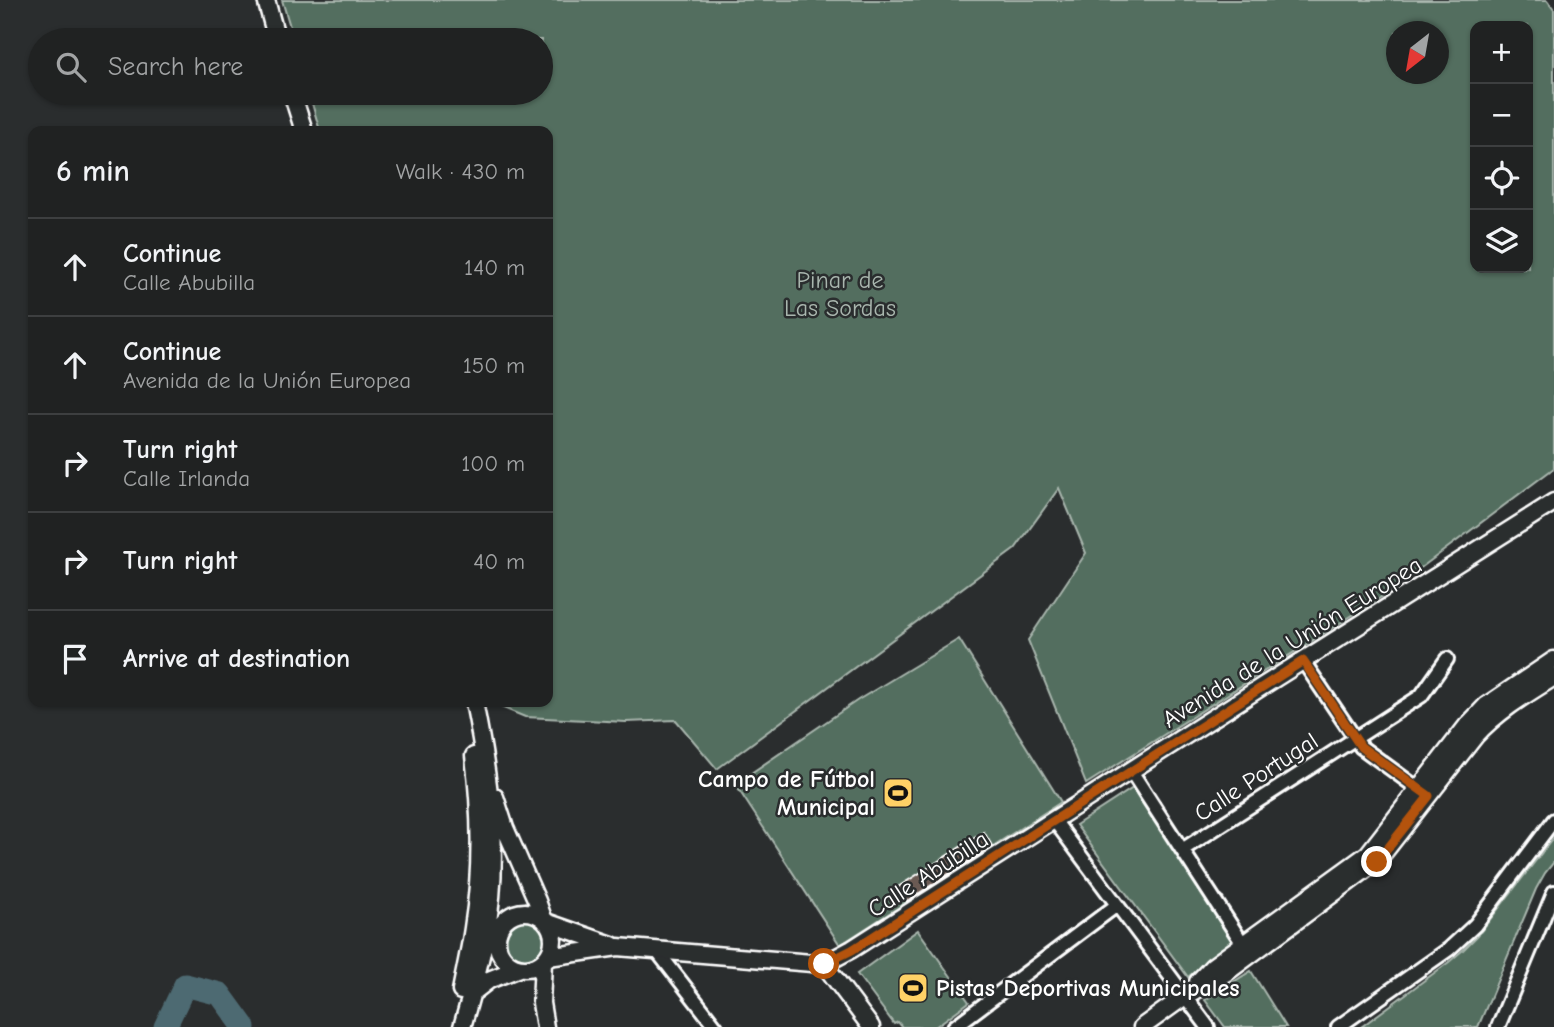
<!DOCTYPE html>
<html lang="en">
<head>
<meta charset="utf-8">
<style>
	:root { --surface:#202222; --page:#2d2f2f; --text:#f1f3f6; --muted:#a2a4a5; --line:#3d3f40 }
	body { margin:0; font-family:"Comic Neue",sans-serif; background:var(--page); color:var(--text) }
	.controls { position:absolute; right:21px; top:21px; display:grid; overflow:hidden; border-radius:14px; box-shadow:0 2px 5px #0004 }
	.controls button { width:63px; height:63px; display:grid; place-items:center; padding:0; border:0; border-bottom:2px solid var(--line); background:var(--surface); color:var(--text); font:35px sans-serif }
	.compass { position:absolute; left:1386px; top:21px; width:63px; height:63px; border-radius:50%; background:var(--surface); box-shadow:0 2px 5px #0004; rotate:211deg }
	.stop { position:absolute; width:21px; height:21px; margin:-16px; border:5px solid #b45309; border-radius:50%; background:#fff }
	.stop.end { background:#b45309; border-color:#fff; box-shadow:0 2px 7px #0008 }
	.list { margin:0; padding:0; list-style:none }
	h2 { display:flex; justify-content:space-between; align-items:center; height:91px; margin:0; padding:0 28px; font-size:30px }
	h2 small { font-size:23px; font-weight:400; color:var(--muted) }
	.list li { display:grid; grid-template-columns:46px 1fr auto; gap:21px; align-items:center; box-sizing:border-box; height:98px; padding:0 28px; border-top:2px solid var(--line) }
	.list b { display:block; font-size:26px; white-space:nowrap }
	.list p { margin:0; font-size:23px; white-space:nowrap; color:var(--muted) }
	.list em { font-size:23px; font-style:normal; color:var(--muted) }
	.icon { flex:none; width:38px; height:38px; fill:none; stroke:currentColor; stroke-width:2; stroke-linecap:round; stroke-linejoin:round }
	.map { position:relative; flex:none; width:1554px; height:1027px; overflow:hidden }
	.search { position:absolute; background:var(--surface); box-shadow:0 2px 5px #0004; left:28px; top:28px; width:525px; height:77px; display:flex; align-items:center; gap:18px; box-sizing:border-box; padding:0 24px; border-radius:38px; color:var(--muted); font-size:26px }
	.panel { position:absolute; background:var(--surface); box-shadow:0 2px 5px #0004; left:28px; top:126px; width:525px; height:581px; border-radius:14px }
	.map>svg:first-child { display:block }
	.green { fill:#536e5e; stroke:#a9b6ae; stroke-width:2; fill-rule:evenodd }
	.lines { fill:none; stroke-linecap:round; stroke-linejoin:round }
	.river { stroke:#4e6a72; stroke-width:23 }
	.building { fill:#6b5a53; stroke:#fff; stroke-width:2 }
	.street-casing { stroke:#fff; stroke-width:18 }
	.secondary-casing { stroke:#fff; stroke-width:21 }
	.street { stroke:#2a2d2e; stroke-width:12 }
	.secondary { stroke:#2a2d2e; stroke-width:16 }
	.route { stroke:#b45309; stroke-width:9 }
	.labels { text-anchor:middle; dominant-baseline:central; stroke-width:5; stroke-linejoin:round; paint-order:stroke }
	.park-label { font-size:24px; fill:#a9b6ae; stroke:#2a2d2e }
	.street-label { font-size:24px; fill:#fff; stroke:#2a2d2e }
	.poi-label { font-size:24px; font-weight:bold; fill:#fff; stroke:#2a2d2e; text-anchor:end }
</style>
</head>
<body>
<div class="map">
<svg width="1554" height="1027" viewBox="0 0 1554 1027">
	<rect width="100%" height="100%" fill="#2a2d2e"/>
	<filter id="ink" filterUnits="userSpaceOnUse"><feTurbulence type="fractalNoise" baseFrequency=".0143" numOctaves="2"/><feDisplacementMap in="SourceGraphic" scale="14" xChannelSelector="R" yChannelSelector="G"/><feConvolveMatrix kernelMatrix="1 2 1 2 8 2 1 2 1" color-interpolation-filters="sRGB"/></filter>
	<g filter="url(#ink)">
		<!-- green -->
		<path class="green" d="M 282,0 L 1547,0 L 1554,9 L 1554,468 L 1386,594 L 1086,784 L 1028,640 L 1086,553 L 1059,488 L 1015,549 L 717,769 L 676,720 L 626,722 L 525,717 L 489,702 L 548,702 L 548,131 L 320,131 L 309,93 L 541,93 L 541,40 L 294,40 ZM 1528,26 L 1528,268 L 1475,268 L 1475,26 ZM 1396,32 L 1438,32 L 1438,74 L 1396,74 Z
			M 959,639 L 1061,802 L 840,945 L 735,784 L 858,700 Z
			M 1133,788 L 1232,941 L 1188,977 L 1076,825 Z
			M 1554,837 L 1554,862 L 1545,873 L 1536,889 L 1478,1027 L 1361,1027 L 1449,962 L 1463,950 L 1478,935 Z
			M504 940a21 21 0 1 1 42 0a21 21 0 1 1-42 0Z
			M 918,930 L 969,1002 L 935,1027 L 902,1027 L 898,1022 L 894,1024 L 857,974 Z
			M 1251,971 L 1286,1027 L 1225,1027 L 1205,1000 Z"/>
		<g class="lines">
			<!-- river -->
			<path class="river" d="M 165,1027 L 185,985 L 220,994 L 244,1027"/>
		</g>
		<!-- building -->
		<path class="building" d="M 984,832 L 992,846 L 907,901 L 898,887 Z"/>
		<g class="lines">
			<!-- street casing -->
			<g class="street-casing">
				<path id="street" d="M 1303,661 L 1361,747 L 1424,793
					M 1131,771 L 1243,944
					M 1054,820 L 1208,1027
					M 1182,850 L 1421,696 L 1447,659
					M 657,951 L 716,1027
					M 954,1027 L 1117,905
					M 1338,1027 L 1449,949 L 1475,925 L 1554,820
					M 1498,1027 L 1554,892"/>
			</g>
			<!-- secondary casing -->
			<g class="secondary-casing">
				<path id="secondary" d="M 266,0 L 277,40
					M 292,93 L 304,131
					M 495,797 L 505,828 L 537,901 L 543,918
					M497 940a28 28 0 1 1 56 0a28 28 0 1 1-56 0Z
					M 546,922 L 612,945
					M 548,957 L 618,947 L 824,964 L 871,1027
					M 543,962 L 541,1003 L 545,1027
					M 824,964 L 852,949 L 1266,684 L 1554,502
					M 1198,982 L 1213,966 L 1368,854 L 1467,726 L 1486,706 L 1554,660
					M 461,991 C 465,970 470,949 473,928 C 482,872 481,812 474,756
					M 471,994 L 489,980 L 519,968
					M 462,1027 C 471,996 480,964 486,932 C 501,856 489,777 474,702
					M 1142,1027 L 1185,996 L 1227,972 L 1377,861 L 1475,736 C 1498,711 1525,695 1554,677"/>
			</g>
			<!-- street -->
			<use href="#street" class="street"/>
			<!-- secondary -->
			<use href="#secondary" class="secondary"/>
		</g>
	</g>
	<g class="lines" filter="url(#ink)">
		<!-- route -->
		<path class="route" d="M 824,964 L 852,950 L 1303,661 L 1361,747 L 1429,796 L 1377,862"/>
	</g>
	<!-- icons -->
	<defs>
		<g id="stadium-square" transform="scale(1.575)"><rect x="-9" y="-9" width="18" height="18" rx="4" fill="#ffd166" stroke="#2a2d2e"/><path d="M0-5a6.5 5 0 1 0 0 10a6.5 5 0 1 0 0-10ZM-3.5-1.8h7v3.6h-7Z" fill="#111"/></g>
	</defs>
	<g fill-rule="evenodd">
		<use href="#stadium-square" x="898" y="793"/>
		<use href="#stadium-square" x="913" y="988"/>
	</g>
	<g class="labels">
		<!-- park labels -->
		<g class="park-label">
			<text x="840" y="280">Pinar de<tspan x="840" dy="28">Las Sordas</tspan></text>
		</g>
		<!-- street labels -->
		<g class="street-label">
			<text transform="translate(1292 642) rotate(-32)">Avenida de la Unión Europea</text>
			<text transform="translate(1256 777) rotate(-33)">Calle Portugal</text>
			<text transform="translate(928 874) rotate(-33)">Calle Abubilla</text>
		</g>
		<!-- poi labels -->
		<g class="poi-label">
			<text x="875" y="779">Campo de Fútbol<tspan x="875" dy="28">Municipal</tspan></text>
			<text x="936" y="988" text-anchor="start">Pistas Deportivas Municipales</text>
		</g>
	</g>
</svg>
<div class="controls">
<button>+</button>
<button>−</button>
<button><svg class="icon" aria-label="locate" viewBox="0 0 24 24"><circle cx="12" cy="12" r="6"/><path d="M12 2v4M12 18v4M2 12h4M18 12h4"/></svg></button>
<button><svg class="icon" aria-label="layers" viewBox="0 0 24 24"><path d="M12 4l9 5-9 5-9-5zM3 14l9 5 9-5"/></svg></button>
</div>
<svg class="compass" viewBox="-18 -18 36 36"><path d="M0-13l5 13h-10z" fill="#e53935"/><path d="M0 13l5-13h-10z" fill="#a2a4a5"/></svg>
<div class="stop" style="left:824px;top:964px"></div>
<div class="stop end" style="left:1377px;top:862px"></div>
<div class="search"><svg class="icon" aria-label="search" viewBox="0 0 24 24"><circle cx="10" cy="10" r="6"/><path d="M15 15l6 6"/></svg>Search here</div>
<section class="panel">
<h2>6 min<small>Walk · 430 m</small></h2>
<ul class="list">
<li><svg class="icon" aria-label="ahead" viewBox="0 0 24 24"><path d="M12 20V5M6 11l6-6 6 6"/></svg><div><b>Continue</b><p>Calle Abubilla</p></div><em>140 m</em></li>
<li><svg class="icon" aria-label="ahead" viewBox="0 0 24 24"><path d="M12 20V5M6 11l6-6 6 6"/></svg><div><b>Continue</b><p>Avenida de la Unión Europea</p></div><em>150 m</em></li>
<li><svg class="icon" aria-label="right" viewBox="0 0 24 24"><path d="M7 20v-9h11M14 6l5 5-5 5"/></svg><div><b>Turn right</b><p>Calle Irlanda</p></div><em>100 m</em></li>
<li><svg class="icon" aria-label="right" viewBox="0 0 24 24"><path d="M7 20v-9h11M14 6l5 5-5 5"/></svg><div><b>Turn right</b></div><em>40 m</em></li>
<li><svg class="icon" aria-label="arrive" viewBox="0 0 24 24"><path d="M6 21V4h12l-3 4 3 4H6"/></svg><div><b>Arrive at destination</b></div></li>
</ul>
</section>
</div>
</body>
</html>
